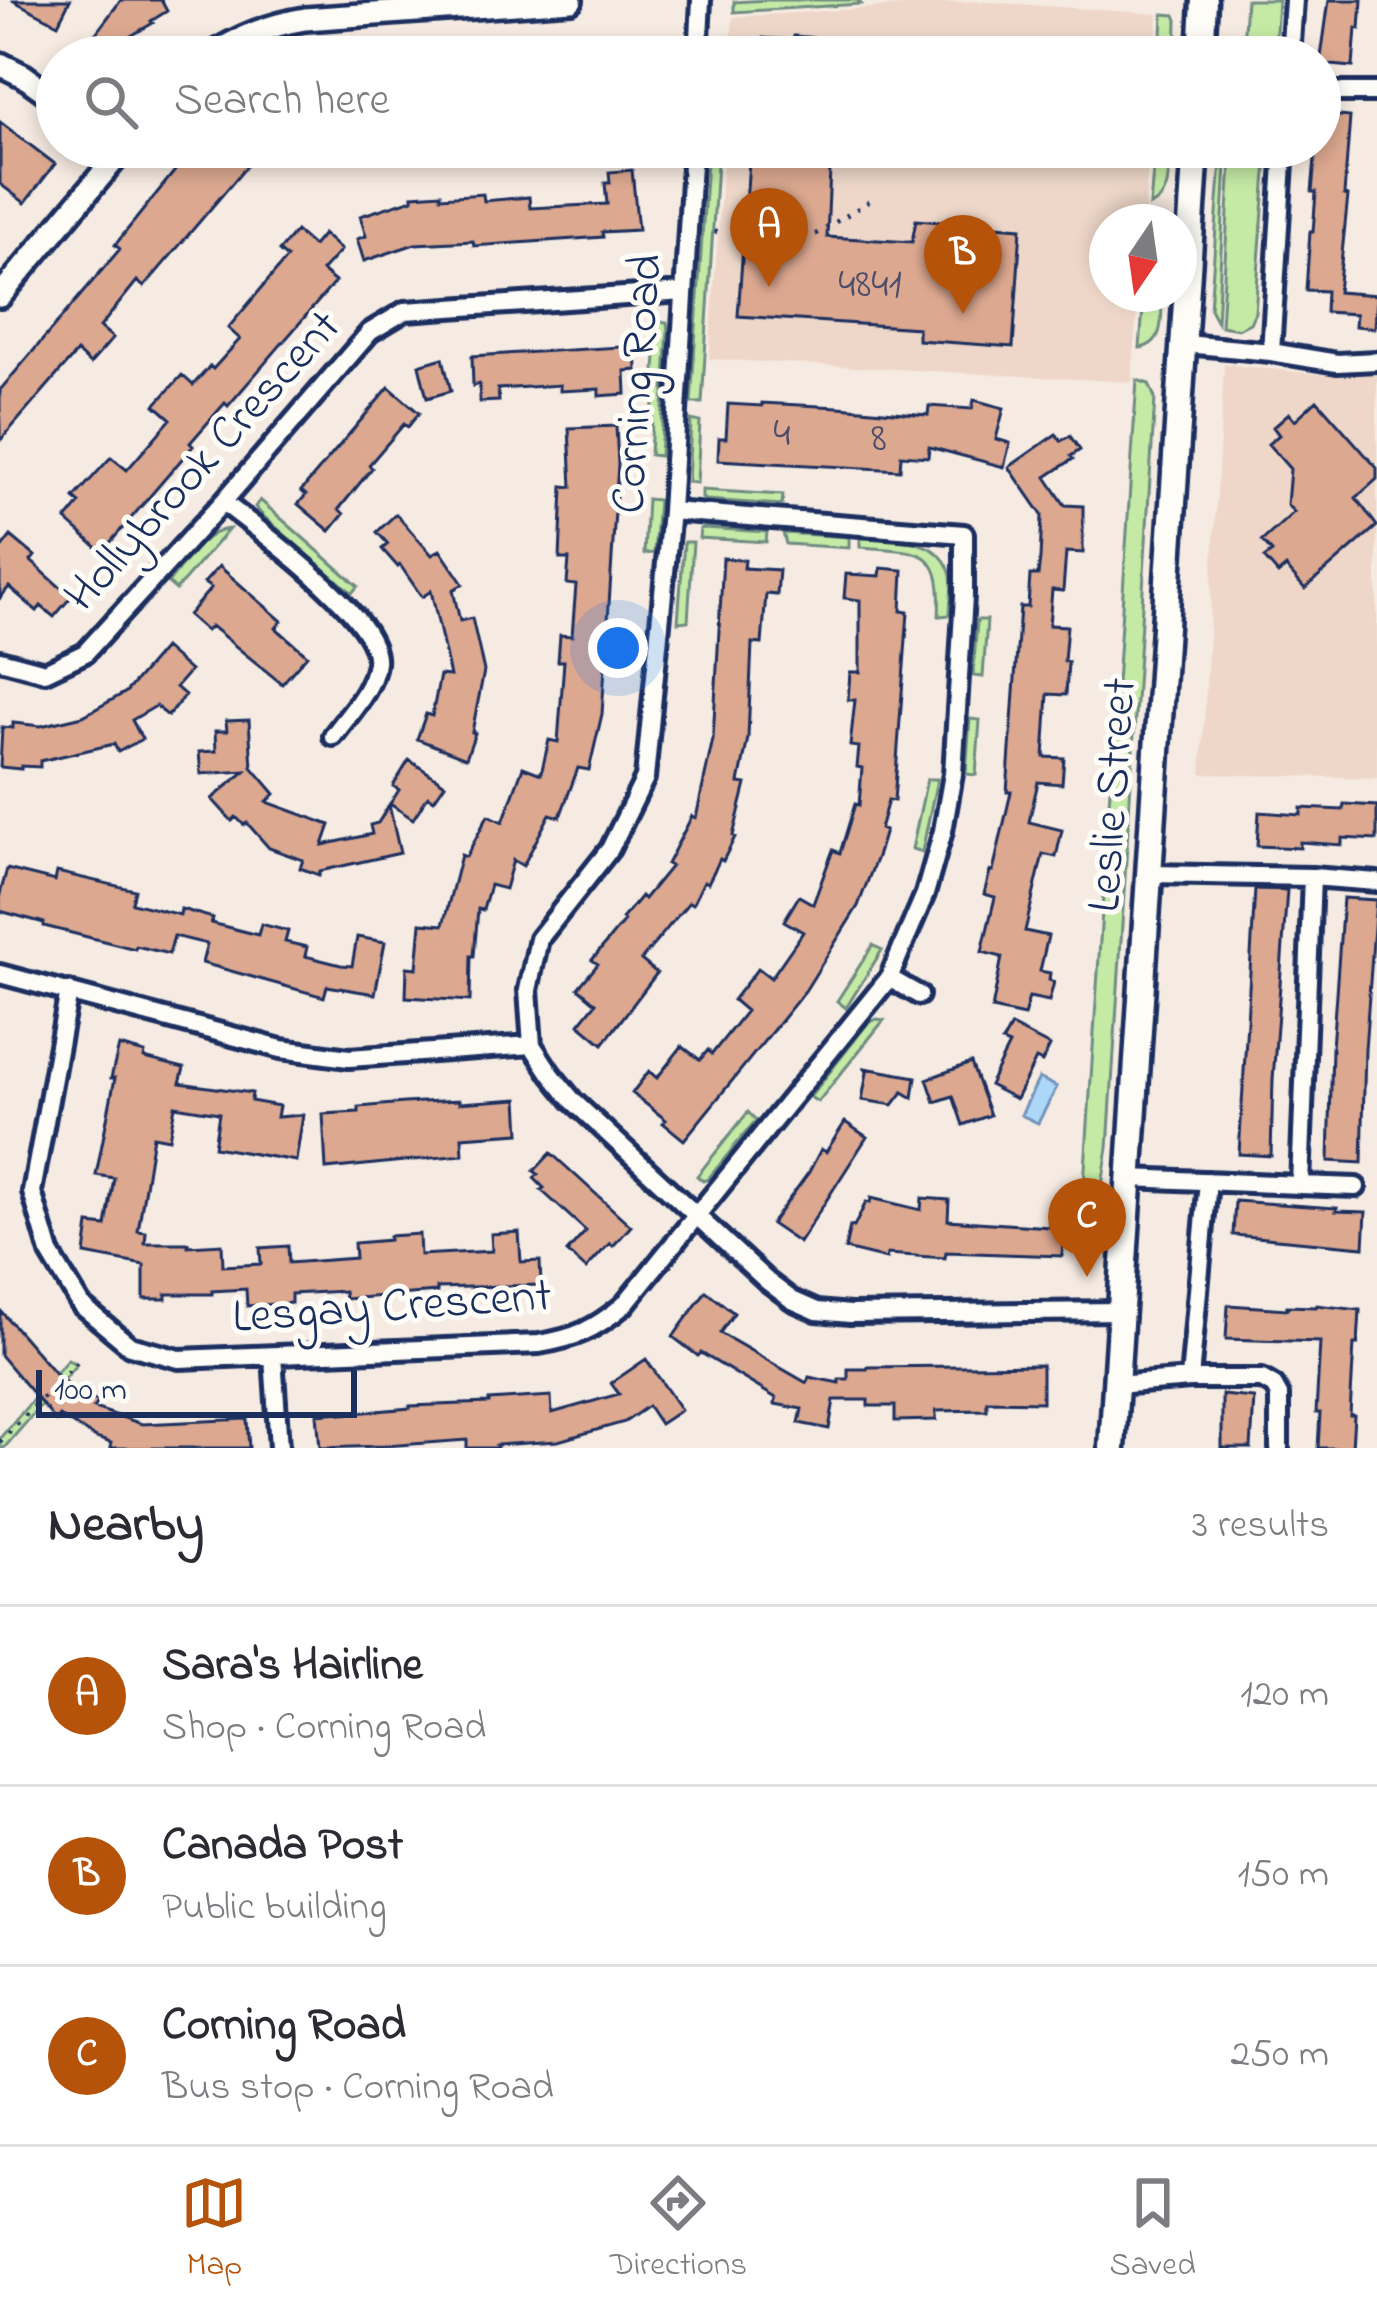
<!DOCTYPE html>
<html lang="en">
<head>
<meta charset="utf-8">
<style>
	:root { --surface:#fff; --page:#f7f7f7; --text:#2b2b33; --muted:#7c7c81; --line:#e1e1e2; --accent:#b45309 }
	body { margin:0; font-family:"Indie Flower",sans-serif; background:var(--page); color:var(--text) }
	.compass { position:absolute; left:1089px; top:204px; width:108px; height:108px; border-radius:50%; background:var(--surface); box-shadow:0 6px 18px #0003; rotate:193deg }
	.scale { position:absolute; left:36px; bottom:30px; width:321px; box-sizing:border-box; padding-left:12px; border:6px solid #1b2f5e; border-top:0; font-size:33px; line-height:42px; white-space:nowrap; color:#1b2f5e; -webkit-text-stroke:9px #fdfcf7; paint-order:stroke }
	.you { position:absolute; left:618px; top:648px; width:42px; height:42px; margin:-30px; border:9px solid #fff; border-radius:50%; background:#1a73e8; box-shadow:0 0 0 18px #1a73e833 }
	.badge { display:grid; place-items:center; width:78px; height:78px; border-radius:50%; background:var(--accent); color:#fff; font-size:39px; font-weight:700 }
	.pin { position:absolute; translate:-50% -99px; filter:drop-shadow(0 3px 6px #0008) }
	.pin::after { content:''; position:absolute; top:63px; width:42px; height:36px; background:inherit; clip-path:polygon(0 0,100% 0,50% 100%) }
	.list { margin:0; padding:0; list-style:none }
	h2 { display:flex; justify-content:space-between; align-items:center; height:156px; margin:0; padding:0 48px; font-size:51px }
	h2 small { font-size:39px; font-weight:400; color:var(--muted) }
	.list li { display:grid; grid-template-columns:78px 1fr auto; gap:36px; align-items:center; box-sizing:border-box; height:180px; padding:0 48px; border-top:3px solid var(--line) }
	.list b { display:block; font-size:45px; white-space:nowrap }
	.list p { margin:0; font-size:39px; white-space:nowrap; color:var(--muted) }
	.list em { font-size:39px; font-style:normal; color:var(--muted) }
	.icon { flex:none; width:66px; height:66px; fill:none; stroke:currentColor; stroke-width:2; stroke-linecap:round; stroke-linejoin:round }
	.map { position:relative; flex:none; width:1377px; height:1448px; overflow:hidden }
	.search { position:absolute; background:var(--surface); box-shadow:0 6px 18px #0003; left:36px; right:36px; top:36px; height:132px; display:flex; align-items:center; gap:30px; box-sizing:border-box; padding:0 42px; border-radius:66px; color:var(--muted); font-size:45px }
	.sheet { height:696px; background:var(--surface) }
	nav { display:flex; justify-content:space-around; align-items:center; box-sizing:border-box; height:168px; border-top:3px solid var(--line); background:var(--surface); font-size:33px; color:var(--muted) }
	nav a { display:grid; justify-items:center; gap:6px }
	nav .on { color:var(--accent) }
	.map>svg:first-child { display:block }
	.built { fill:#eed7c9 }
	.green { fill:#c4eaa5; stroke:#708c82; stroke-width:3 }
	.water { fill:#acd7f8; stroke:#7294ba; stroke-width:3 }
	.building { fill:#dca890; stroke:#1b2f5e; stroke-width:3 }
	.lines { fill:none; stroke-linecap:round; stroke-linejoin:round }
	.minor-casing { stroke:#1b2f5e; stroke-width:26 }
	.tertiary-casing { stroke:#1b2f5e; stroke-width:30 }
	.secondary-casing { stroke:#1b2f5e; stroke-width:33 }
	.path { stroke:#1b2f5e; stroke-width:4.5; stroke-dasharray:3 9; stroke-linecap:butt }
	.minor { stroke:#fdfcf7; stroke-width:16 }
	.tertiary { stroke:#fdfcf7; stroke-width:21 }
	.secondary { stroke:#fdfcf7; stroke-width:24 }
	.labels { text-anchor:middle; dominant-baseline:central; stroke-width:10; stroke-linejoin:round; paint-order:stroke }
	.number-label { font-size:42px; fill:#4b4d6a }
	.street-label { font-size:48px; fill:#1b2f5e; stroke:#fdfcf7 }
</style>
</head>
<body>
<div class="map">
<svg width="1377" height="1448" viewBox="0 0 1377 1448">
	<rect width="100%" height="100%" fill="#f6ebe2"/>
	<filter id="ink" filterUnits="userSpaceOnUse"><feTurbulence type="fractalNoise" baseFrequency=".00833" numOctaves="2"/><feDisplacementMap in="SourceGraphic" scale="24" xChannelSelector="R" yChannelSelector="G"/><feConvolveMatrix kernelMatrix="1 2 1 2 8 2 1 2 1" color-interpolation-filters="sRGB"/></filter>
	<g filter="url(#ink)">
		<!-- built -->
		<path class="built" d="M 975,1 L 1158,14 L 1156,57 L 730,57 L 733,17 Z
			M 724,147 L 1149,147 L 1144,222 L 1107,222 L 1107,294 L 1138,294 L 1132,382 L 709,359 Z
			M 1224,364 L 1336,376 L 1377,373 L 1377,778 L 1201,774 Z"/>
		<!-- green -->
		<path class="green" d="M 767,0 L 857,0 L 861,4 L 734,12 L 734,2 Z
			M 1246,0 L 1278,0 L 1275,48 L 1243,46 Z
			M 1163,14 L 1175,15 L 1177,20 L 1176,57 L 1161,57 Z
			M 708,147 L 718,147 L 702,403 L 691,403 Z
			M 1155,147 L 1167,147 L 1169,151 C 1168,172 1172,197 1150,206 Z
			M 1222,147 L 1227,147 L 1217,322 L 1210,309 Z
			M 1232,147 L 1268,147 L 1255,312 L 1250,323 L 1238,329 L 1221,326 Z
			M 1144,294 L 1162,294 C 1161,316 1166,344 1140,348 Z
			M 658,321 L 667,322 L 668,331 L 660,456 L 650,455 Z
			M 1137,380 L 1149,384 L 1155,398 L 1108,1148 L 1095,1229 L 1090,1230 L 1089,1246 L 1080,1245 Z
			M 691,420 L 700,422 L 697,483 L 688,482 Z
			M 702,490 L 783,495 L 782,505 L 706,500 L 702,498 Z
			M 647,499 L 658,500 L 654,553 L 644,554 Z
			M 260,500 L 358,586 L 352,593 L 263,516 L 255,507 Z
			M 704,528 L 767,532 L 766,542 L 699,538 L 700,529 Z
			M 229,529 L 176,590 L 168,583 C 184,564 203,531 229,529 Z
			M 783,533 L 849,537 L 849,548 L 786,544 Z
			M 860,538 C 891,540 942,535 951,576 C 953,588 950,603 950,615 L 939,616 C 943,545 920,552 860,547 Z
			M 684,542 L 693,542 L 688,621 L 678,622 Z
			M 977,620 L 987,620 L 983,677 L 973,676 Z
			M 970,719 L 980,720 L 976,775 L 966,774 Z
			M 927,779 L 937,779 L 922,852 L 912,849 Z
			M 873,945 L 882,950 L 846,1008 L 837,1001 Z
			M 877,1019 L 884,1020 L 818,1102 L 810,1097 L 868,1023 Z
			M 748,1112 L 756,1120 L 708,1179 L 703,1181 L 697,1176 Z
			M 68,1359 L 76,1365 L 4,1448 L 0,1448 L 0,1438 Z"/>
		<!-- water -->
		<path class="water" d="M 1039,1078 L 1057,1087 L 1038,1123 L 1021,1115 Z"/>
		<!-- building -->
		<path class="building" d="M 12,0 L 70,0 L 58,24 Z
			M 121,0 L 161,0 L 167,11 L 151,21 L 153,23 L 95,57 L 84,49 Z
			M 1329,0 L 1362,0 L 1360,29 L 1356,28 L 1353,67 L 1320,64 Z
			M 794,36 L 830,39 L 829,57 L 761,57 L 763,38 L 794,40 Z
			M 1320,114 L 1350,117 L 1344,195 L 1348,196 L 1338,292 L 1377,295 L 1375,328 L 1355,326 L 1356,314 L 1325,312 L 1326,291 L 1306,290 L 1310,232 L 1313,232 L 1316,192 L 1312,192 L 1316,147 L 1320,147 Z
			M 0,122 L 55,164 L 25,203 L 0,184 Z
			M 194,147 L 263,147 L 144,287 L 137,281 L 100,327 L 113,338 L 90,364 L 77,352 L 0,441 L 0,390 L 120,249 L 115,245 Z
			M 750,147 L 831,147 L 827,237 L 912,242 L 916,220 L 1021,228 L 1013,347 L 918,340 L 918,328 L 738,316 Z
			M 632,170 L 638,230 L 602,232 L 603,237 L 474,246 L 473,241 L 415,244 L 364,261 L 357,239 L 366,236 L 360,216 L 413,199 L 413,195 L 441,193 L 441,197 L 483,194 L 484,201 L 529,197 L 530,208 L 607,204 L 605,183 L 610,183 L 609,172 Z
			M 296,231 L 313,246 L 323,234 L 341,250 L 322,271 L 335,282 L 228,406 L 225,403 L 190,443 L 193,446 L 102,552 L 66,520 L 80,503 L 74,498 L 111,457 L 127,470 L 171,419 L 155,405 L 182,375 L 193,385 L 210,366 L 213,369 L 240,339 L 228,328 L 287,258 L 279,251 Z
			M 636,346 L 637,370 L 625,371 L 626,394 L 599,396 L 599,389 L 560,391 L 560,385 L 498,389 L 499,401 L 480,402 L 479,384 L 473,386 L 472,356 Z
			M 443,358 L 451,391 L 427,398 L 419,365 Z
			M 389,387 L 419,413 L 408,427 L 404,424 L 369,465 L 372,468 L 339,509 L 344,514 L 330,531 L 298,504 L 306,495 L 301,491 Z
			M 974,400 L 1004,408 L 996,439 L 1010,443 L 1004,467 L 929,447 L 928,457 L 901,455 L 900,470 L 718,460 L 719,438 L 726,438 L 728,404 L 762,406 L 762,403 L 839,407 L 928,415 L 929,406 L 972,409 Z
			M 1317,400 L 1377,468 L 1377,479 L 1356,498 L 1377,526 L 1305,589 L 1286,567 L 1278,574 L 1264,558 L 1272,552 L 1262,541 L 1294,512 L 1287,505 L 1290,469 L 1268,444 L 1279,435 L 1273,427 L 1289,413 L 1295,420 Z
			M 616,426 L 618,464 L 602,714 L 589,770 L 578,768 L 560,817 L 550,814 L 523,866 L 513,860 L 505,889 L 490,885 L 483,910 L 478,909 L 474,956 L 471,956 L 470,1001 L 406,997 L 407,967 L 417,968 L 421,923 L 443,925 L 461,855 L 466,857 L 488,815 L 503,822 L 523,767 L 541,774 L 549,740 L 558,742 L 564,661 L 558,661 L 560,635 L 572,636 L 576,585 L 567,584 L 569,559 L 560,559 L 563,486 L 572,487 L 569,428 Z
			M 1056,434 L 1061,441 L 1070,436 L 1080,450 L 1071,456 L 1073,459 L 1046,477 L 1065,505 L 1083,506 L 1083,553 L 1066,552 L 1063,591 L 1052,590 L 1049,625 L 1067,626 L 1064,661 L 1068,662 L 1066,695 L 1048,694 L 1044,757 L 1064,758 L 1062,784 L 1038,782 L 1029,822 L 1062,830 L 1056,857 L 1043,854 L 1025,931 L 1048,936 L 1040,971 L 1050,973 L 1049,980 L 1054,982 L 1049,1001 L 1029,997 L 1024,1016 L 992,1009 L 1002,957 L 982,952 L 995,897 L 984,894 L 990,871 L 993,871 L 1011,792 L 1007,792 L 1020,607 L 1028,607 L 1030,575 L 1038,575 L 1040,559 L 1042,515 L 1009,467 Z
			M 396,514 L 432,555 L 440,550 L 463,584 L 453,590 L 460,621 L 472,618 L 484,671 L 472,732 L 475,733 L 466,758 L 417,739 L 426,714 L 432,716 L 440,675 L 450,676 L 431,591 L 422,597 L 400,565 L 398,567 L 382,549 L 388,544 L 377,532 Z
			M 11,536 L 35,556 L 31,561 L 71,597 L 54,617 L 41,606 L 37,611 L 9,587 L 0,598 L 0,550 Z
			M 723,558 L 745,560 L 744,568 L 779,570 L 777,595 L 766,594 L 762,644 L 752,643 L 748,738 L 739,783 L 746,784 L 733,836 L 735,837 L 723,861 L 720,859 L 708,883 L 704,881 L 693,904 L 689,902 L 641,960 L 657,973 L 603,1044 L 579,1024 L 596,1003 L 578,988 L 598,964 L 592,960 L 624,921 L 622,919 L 641,896 L 644,899 L 671,866 L 667,864 L 692,816 L 696,818 L 713,739 Z
			M 219,566 L 282,621 L 276,628 L 307,655 L 282,684 L 211,626 L 206,631 L 188,615 L 211,588 L 204,583 Z
			M 881,568 L 903,570 L 901,611 L 908,612 L 894,801 L 888,800 L 880,829 L 885,831 L 878,854 L 858,906 L 805,991 L 684,1140 L 663,1123 L 666,1120 L 632,1093 L 649,1071 L 657,1078 L 682,1046 L 700,1060 L 708,1050 L 712,1054 L 746,1011 L 733,1000 L 758,968 L 771,978 L 803,932 L 784,921 L 799,896 L 813,904 L 833,850 L 840,853 L 855,804 L 859,805 L 862,768 L 857,767 L 859,747 L 850,746 L 855,700 L 848,700 L 850,672 L 860,672 L 860,600 L 844,598 L 846,574 L 880,576 Z
			M 164,648 L 190,671 L 176,687 L 185,695 L 168,716 L 156,706 L 132,720 L 142,739 L 118,752 L 114,744 L 40,761 L 40,767 L 21,766 L 21,769 L 0,767 L 2,727 L 13,728 L 13,723 L 41,726 L 83,716 L 126,692 Z
			M 249,720 L 252,767 L 275,794 L 267,802 L 330,825 L 323,845 L 372,834 L 370,825 L 378,823 L 389,805 L 400,853 L 320,871 L 319,875 L 300,868 L 303,860 L 269,848 L 247,823 L 244,825 L 236,817 L 232,821 L 212,799 L 245,771 L 201,774 L 199,752 L 216,751 L 215,731 L 227,731 L 226,721 Z
			M 409,760 L 445,784 L 434,800 L 428,796 L 413,819 L 390,804 L 399,790 L 393,786 Z
			M 1344,804 L 1377,806 L 1377,840 L 1342,838 L 1342,845 L 1300,842 L 1300,848 L 1257,846 L 1259,812 L 1301,815 L 1301,808 L 1343,810 Z
			M 7,869 L 55,881 L 57,872 L 135,890 L 132,903 L 180,915 L 181,909 L 213,918 L 211,923 L 258,935 L 261,924 L 288,931 L 285,942 L 307,947 L 305,956 L 341,965 L 352,966 L 357,937 L 385,942 L 375,994 L 327,986 L 324,997 L 202,963 L 207,944 L 174,936 L 169,954 L 136,946 L 135,949 L 44,926 L 44,923 L 0,911 L 0,894 Z
			M 1255,889 L 1287,890 L 1273,1080 L 1271,1156 L 1239,1154 Z
			M 1343,898 L 1376,900 L 1365,1050 L 1362,1163 L 1329,1161 L 1332,1048 Z
			M 1011,1026 L 1050,1046 L 1042,1062 L 1036,1059 L 1016,1099 L 989,1085 L 1009,1045 L 1002,1042 Z
			M 119,1046 L 145,1053 L 144,1058 L 184,1068 L 180,1083 L 252,1093 L 251,1101 L 279,1106 L 277,1117 L 303,1115 L 296,1161 L 214,1147 L 219,1113 L 175,1106 L 169,1139 L 153,1136 L 138,1231 L 146,1232 L 145,1243 L 188,1243 L 188,1246 L 222,1244 L 223,1266 L 261,1264 L 260,1248 L 288,1246 L 289,1263 L 355,1258 L 354,1243 L 389,1240 L 389,1236 L 419,1234 L 420,1255 L 492,1251 L 491,1234 L 519,1232 L 521,1262 L 540,1261 L 541,1285 L 437,1288 L 437,1292 L 345,1299 L 344,1291 L 291,1294 L 291,1303 L 247,1306 L 246,1289 L 212,1291 L 212,1294 L 166,1294 L 166,1299 L 144,1299 L 144,1265 L 85,1254 L 89,1224 L 106,1226 L 114,1178 L 96,1175 L 115,1078 L 111,1078 Z
			M 971,1063 L 990,1115 L 963,1125 L 953,1096 L 935,1102 L 927,1079 Z
			M 865,1068 L 916,1077 L 913,1098 L 903,1092 L 893,1105 L 862,1100 L 867,1072 Z
			M 518,1099 L 520,1133 L 462,1137 L 463,1155 L 326,1169 L 323,1114 L 359,1112 L 359,1107 L 404,1103 L 459,1100 L 459,1103 Z
			M 845,1122 L 867,1137 L 799,1243 L 771,1224 L 809,1172 L 821,1149 L 826,1152 Z
			M 551,1153 L 631,1226 L 613,1246 L 610,1243 L 586,1269 L 567,1252 L 586,1231 L 541,1190 L 544,1188 L 534,1178 L 538,1174 L 534,1171 Z
			M 871,1198 L 921,1210 L 922,1198 L 949,1200 L 948,1220 L 1064,1228 L 1062,1256 L 946,1252 L 945,1258 L 887,1254 L 886,1259 L 845,1249 L 850,1226 L 854,1227 L 866,1202 L 870,1203 Z
			M 1235,1201 L 1337,1208 L 1336,1211 L 1366,1212 L 1364,1247 L 1233,1235 Z
			M 706,1291 L 734,1313 L 720,1333 L 807,1383 L 809,1377 L 839,1383 L 839,1379 L 848,1379 L 848,1369 L 867,1369 L 867,1367 L 1042,1365 L 1042,1402 L 987,1401 L 987,1410 L 936,1411 L 936,1420 L 895,1421 L 895,1406 L 868,1406 L 868,1400 L 834,1400 L 829,1429 L 799,1423 L 802,1409 L 775,1404 L 776,1398 L 701,1353 L 698,1356 L 673,1337 Z
			M 1228,1305 L 1287,1309 L 1287,1306 L 1316,1307 L 1317,1305 L 1360,1310 L 1358,1344 L 1354,1344 L 1350,1415 L 1354,1415 L 1352,1448 L 1318,1448 L 1320,1413 L 1316,1413 L 1320,1342 L 1226,1339 Z
			M 0,1310 L 59,1378 L 98,1402 L 94,1408 L 142,1424 L 247,1419 L 249,1448 L 110,1448 L 111,1443 L 96,1438 L 59,1416 L 56,1421 L 0,1355 Z
			M 646,1359 L 681,1410 L 660,1424 L 648,1406 L 625,1422 L 558,1441 L 496,1445 L 497,1448 L 467,1448 L 467,1440 L 385,1446 L 320,1448 L 317,1414 L 341,1412 L 341,1414 L 410,1408 L 410,1406 L 489,1403 L 489,1400 L 551,1396 L 552,1413 L 619,1394 L 611,1383 Z
			M 1222,1395 L 1254,1398 L 1251,1448 L 1222,1448 Z"/>
		<g class="lines">
			<!-- minor casing -->
			<g class="minor-casing">
				<path id="minor" d="M 698,57 L 701,0
					M 1290,57 L 1294,0
					M 1320,92 L 1377,92
					M 693,147 L 671,511 L 645,778 L 610,849 L 539,939 L 528,990 L 532,1045 L 551,1074 L 573,1101 L 767,1281 L 792,1300 L 817,1311 L 850,1314 L 1122,1311
					M 1186,344 L 1271,352 L 1337,363 L 1377,361
					M 1271,352 L 1284,147
					M 223,502 C 258,529 382,619 376,663 C 373,690 348,715 333,736
					M 0,660 L 45,672 L 85,653 L 223,502 L 370,332 L 405,311 L 684,292
					M 1151,874 L 1312,877 L 1377,882
					M 0,974 L 281,1049 L 349,1058 L 532,1045
					M 889,978 L 919,995
					M 69,991 L 32,1192 L 50,1253 L 81,1305 L 130,1346 L 179,1359 L 539,1344 C 576,1338 595,1329 624,1305 L 889,978 L 925,894 L 943,831 L 953,774 L 964,596 L 964,534 L 671,511
					M 1130,1178 L 1300,1185 L 1312,877
					M 1300,1185 L 1356,1187
					M 273,1356 L 279,1448
					M 1190,1379 L 1208,1181
					M 1116,1385 L 1190,1379 L 1262,1379 L 1274,1386 L 1279,1395 L 1279,1448"/>
			</g>
			<!-- tertiary casing -->
			<g class="tertiary-casing">
				<path id="tertiary" d="M 208,57 C 240,37 269,25 305,19 L 571,0
					M 0,64 L 24,76 L 57,100
					M 0,296 L 125,147"/>
			</g>
			<!-- secondary casing -->
			<g class="secondary-casing">
				<path id="secondary" d="M 1201,57 L 1204,0
					M 1112,1448 L 1196,147"/>
			</g>
			<!-- path -->
			<path class="path" d="M 1240,47 L 1273,50
				M 714,232 L 720,232
				M 744,233 L 811,237 L 870,201
				M 0,1442 L 78,1361"/>
			<!-- minor -->
			<use href="#minor" class="minor"/>
			<!-- tertiary -->
			<use href="#tertiary" class="tertiary"/>
			<!-- secondary -->
			<use href="#secondary" class="secondary"/>
		</g>
	</g>
	<g class="labels">
		<!-- number labels -->
		<g class="number-label">
			<text x="870" y="285">4841</text>
			<text x="782" y="434">4</text>
			<text x="879" y="439">8</text>
		</g>
		<!-- street labels -->
		<g class="street-label">
			<text transform="translate(639 384) rotate(-86)">Corning Road</text>
			<text transform="translate(204 462) rotate(-48)">Hollybrook Crescent</text>
			<text transform="translate(1114 795) rotate(-86)">Leslie Street</text>
			<text transform="translate(392 1308) rotate(-4)">Lesgay Crescent</text>
		</g>
	</g>
</svg>
<svg class="compass" viewBox="-18 -18 36 36"><path d="M0-13l5 13h-10z" fill="#e53935"/><path d="M0 13l5-13h-10z" fill="#7c7c81"/></svg>
<div class="scale">100 m</div>
<div class="you"></div>
<div class="pin badge" style="left:769px;top:287px">A</div>
<div class="pin badge" style="left:963px;top:314px">B</div>
<div class="pin badge" style="left:1087px;top:1277px">C</div>
<div class="search"><svg class="icon" aria-label="search" viewBox="0 0 24 24"><circle cx="10" cy="10" r="6"/><path d="M15 15l6 6"/></svg>Search here</div>
</div>
<section class="sheet">
<h2>Nearby<small>3 results</small></h2>
<ul class="list">
<li><span class="badge">A</span><div><b>Sara's Hairline</b><p>Shop · Corning Road</p></div><em>120 m</em></li>
<li><span class="badge">B</span><div><b>Canada Post</b><p>Public building</p></div><em>150 m</em></li>
<li><span class="badge">C</span><div><b>Corning Road</b><p>Bus stop · Corning Road</p></div><em>250 m</em></li>
</ul>
</section>
<nav>
<a class="on"><svg class="icon" aria-label="map" viewBox="0 0 24 24"><path d="M3 6l6-2 6 2 6-2v14l-6 2-6-2-6 2zM9 4v14M15 6v14"/></svg>Map</a>
<a><svg class="icon" aria-label="directions" viewBox="0 0 24 24"><path d="M12 3l9 9-9 9-9-9zM9 14v-3h6M13 9l2 2-2 2"/></svg>Directions</a>
<a><svg class="icon" aria-label="saved" viewBox="0 0 24 24"><path d="M7 4h10v16l-5-4-5 4z"/></svg>Saved</a>
</nav>
</body>
</html>
